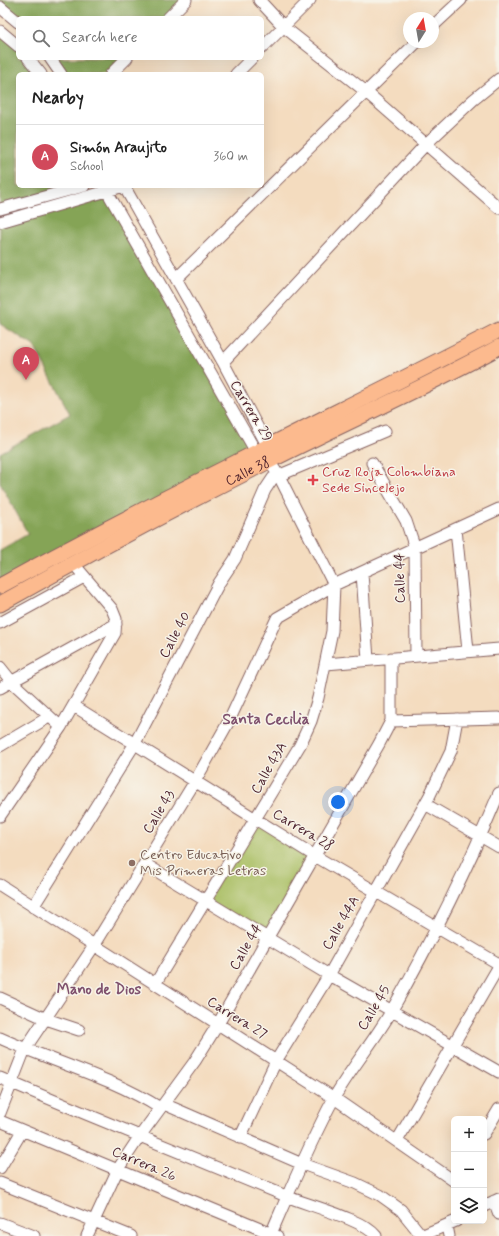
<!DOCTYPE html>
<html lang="en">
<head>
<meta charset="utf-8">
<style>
	:root { --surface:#fff; --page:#f2f2f2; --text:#222; --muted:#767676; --line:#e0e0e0; --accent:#d1495b }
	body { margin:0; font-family:Mynerve,sans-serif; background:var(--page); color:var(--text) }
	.controls { position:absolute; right:12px; bottom:12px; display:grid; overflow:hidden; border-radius:6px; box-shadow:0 4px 16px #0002 }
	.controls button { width:36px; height:36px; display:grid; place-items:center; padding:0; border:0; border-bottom:1px solid var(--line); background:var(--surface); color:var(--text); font:20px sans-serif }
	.compass { position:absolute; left:403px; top:12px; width:36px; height:36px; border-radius:50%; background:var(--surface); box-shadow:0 4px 16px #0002; rotate:11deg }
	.you { position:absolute; left:338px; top:802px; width:14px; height:14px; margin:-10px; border:3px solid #fff; border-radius:50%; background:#1a73e8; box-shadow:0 0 0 6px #1a73e833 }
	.badge { display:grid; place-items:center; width:26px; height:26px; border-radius:50%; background:var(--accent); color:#fff; font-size:13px; font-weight:700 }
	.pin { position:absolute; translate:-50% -33px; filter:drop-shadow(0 1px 2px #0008) }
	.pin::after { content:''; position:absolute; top:21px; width:14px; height:12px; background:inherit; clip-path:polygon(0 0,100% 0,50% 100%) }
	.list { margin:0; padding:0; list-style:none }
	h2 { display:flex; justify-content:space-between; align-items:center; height:52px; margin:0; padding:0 16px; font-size:17px }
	h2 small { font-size:13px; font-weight:400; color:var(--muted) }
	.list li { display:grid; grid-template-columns:26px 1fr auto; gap:12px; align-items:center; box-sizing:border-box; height:64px; padding:0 16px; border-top:1px solid var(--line) }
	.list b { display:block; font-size:15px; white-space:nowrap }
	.list p { margin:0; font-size:13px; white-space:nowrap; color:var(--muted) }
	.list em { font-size:13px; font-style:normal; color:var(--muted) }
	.icon { flex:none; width:22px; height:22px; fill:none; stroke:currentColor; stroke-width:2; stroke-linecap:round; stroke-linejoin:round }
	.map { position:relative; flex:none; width:499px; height:1236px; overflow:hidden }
	.search { position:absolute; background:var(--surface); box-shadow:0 4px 16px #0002; left:16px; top:16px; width:248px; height:44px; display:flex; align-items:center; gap:10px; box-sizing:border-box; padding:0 14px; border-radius:6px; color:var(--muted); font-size:15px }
	.panel { position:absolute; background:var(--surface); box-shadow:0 4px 16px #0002; left:16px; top:72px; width:248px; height:116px; border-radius:6px }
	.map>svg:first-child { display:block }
	.green { fill:#a7bd61; stroke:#786e46 }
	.forest { fill:#85a457; stroke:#686241 }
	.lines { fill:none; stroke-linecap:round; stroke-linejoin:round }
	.minor-casing { stroke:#86615f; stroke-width:13 }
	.highway-casing { stroke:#86615f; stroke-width:17 }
	.minor { stroke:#fff; stroke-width:11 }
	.highway { stroke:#fcba8e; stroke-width:15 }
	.health-dot { fill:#e0444e; stroke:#f7f3e8; stroke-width:1.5 }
	.education-dot { fill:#8d6e63; stroke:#f7f3e8; stroke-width:1.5 }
	.labels { text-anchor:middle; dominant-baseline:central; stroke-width:3; stroke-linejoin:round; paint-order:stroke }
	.street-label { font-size:14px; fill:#4a1f2b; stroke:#f7f3e8 }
	.health-label { font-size:14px; fill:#be3a42; stroke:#f7f3e8; text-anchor:start }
	.education-label { font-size:14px; fill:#785e54; stroke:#f7f3e8; text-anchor:start }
	.neighbourhood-label { font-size:15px; font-weight:bold; fill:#7f516e; stroke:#f7f3e8 }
</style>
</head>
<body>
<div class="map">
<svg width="499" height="1236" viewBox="0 0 499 1236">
	<rect width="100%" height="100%" fill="#f7f3e8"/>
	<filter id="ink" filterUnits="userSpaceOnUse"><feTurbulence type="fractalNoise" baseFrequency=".025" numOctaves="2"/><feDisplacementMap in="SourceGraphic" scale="8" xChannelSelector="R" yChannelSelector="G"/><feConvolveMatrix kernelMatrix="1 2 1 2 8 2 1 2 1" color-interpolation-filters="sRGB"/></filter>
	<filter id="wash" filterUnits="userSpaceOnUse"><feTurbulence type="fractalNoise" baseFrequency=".012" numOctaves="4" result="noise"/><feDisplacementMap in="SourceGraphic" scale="16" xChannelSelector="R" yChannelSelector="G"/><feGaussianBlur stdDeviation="0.9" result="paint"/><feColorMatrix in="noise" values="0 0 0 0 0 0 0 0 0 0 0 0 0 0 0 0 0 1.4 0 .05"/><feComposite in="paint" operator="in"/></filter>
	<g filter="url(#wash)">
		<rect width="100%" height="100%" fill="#f4dcbf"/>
		<!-- green -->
		<path class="green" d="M 256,819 L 315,856 L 268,938 L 207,900 Z"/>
		<!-- forest -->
		<path class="forest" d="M 0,0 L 186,0 L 168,18 L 18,18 L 0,7 Z
			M 0,31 L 18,46 L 18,58 L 28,58 L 41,74 L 18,74 L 18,186 L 84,186 L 0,209 Z
			M 50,58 L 127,58 L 111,74 L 61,74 Z
			M 107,192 L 256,452 L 0,586 L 0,550 L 28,534 L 0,483 L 0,453 L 70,414 L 34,346 L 0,324 L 0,222 Z"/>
	</g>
	<g filter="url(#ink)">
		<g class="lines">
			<!-- minor casing -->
			<g class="minor-casing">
				<path id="minor" d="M 259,0 L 284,27 L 365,91 L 499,208
					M 0,7 L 18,22
					M 168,18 L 186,0
					M 433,26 L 461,0
					M 0,31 L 18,46
					M 262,48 L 310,0
					M 28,58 L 41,74
					M 50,58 L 61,74
					M 111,74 L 127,58
					M 236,74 L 252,58
					M 104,186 L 256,452 L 269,461 L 279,476 L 334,585 L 332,631 L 318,698 L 311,721 L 300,745 L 155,984
					M 124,186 L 223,362 L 268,447 L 269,454
					M 0,209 L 84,186
					M 0,222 L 124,186
					M 176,279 L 417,42
					M 223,362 L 426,144 L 473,100 L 499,79
					M 372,463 L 406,521 L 415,548 L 416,656
					M 456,529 L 468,651
					M 362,573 L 368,660
					M 0,623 L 84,577
					M 326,664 L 499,649
					M 0,667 L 12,682 L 61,727
					M 0,688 L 116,624
					M 74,706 L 315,856 L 499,964
					M 391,721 L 499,718
					M 0,746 L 49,717
					M 425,804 L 499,847
					M 0,816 L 61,727 L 115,633 L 116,619 L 112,609 L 73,563
					M 145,864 L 329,975 L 499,1072
					M 0,885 L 334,1098 L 454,1181
					M 33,907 L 134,745 L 219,583 L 235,559 L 265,490 L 273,478 L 385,431
					M 0,998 L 46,1019 L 79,1030
					M 0,1038 C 53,1062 111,1077 160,1108
					M 0,1078 C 95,1118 190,1157 286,1196 C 307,1205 363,1219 376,1236
					M 164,1104 L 302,1164 L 355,1183 L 380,1195 L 401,1210 L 422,1236
					M 0,1113 L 25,1049 L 94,946 L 194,783 L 229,721 L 277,618 L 334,585 L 499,509
					M 0,1121 L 277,1236
					M 484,1134 L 499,1109
					M 240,1138 L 276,1061 L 329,975 L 429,797 L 451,751 L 457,719
					M 397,1141 L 499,966
					M 0,1168 L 22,1131
					M 0,1183 L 131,1236
					M 494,1201 L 499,1214
					M 484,1206 L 499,1199
					M 0,1223 L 34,1236
					M 447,1226 L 449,1236
					M 87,1236 L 118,1169 L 140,1136 L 195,1061 L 218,1024 L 379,744 L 391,721 L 391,658
					M 270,1236 C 290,1190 310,1142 334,1098 C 351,1068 375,1040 392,1010 C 432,940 468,867 499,793
					M 421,1236 L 456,1221"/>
			</g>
			<!-- highway casing -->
			<g class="highway-casing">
				<g id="highway">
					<path d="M 0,586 C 164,496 333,415 499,330"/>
					<path id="s1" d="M 0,604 C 89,554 179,506 269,461 C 346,422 424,388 499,347"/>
				</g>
			</g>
			<!-- minor -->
			<use href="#minor" class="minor"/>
			<!-- highway -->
			<use href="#highway" class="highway"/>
		</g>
	</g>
	<!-- markers -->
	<path class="health-dot" d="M311 474h4v4h4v4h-4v4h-4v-4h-4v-4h4z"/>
	<circle class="education-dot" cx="132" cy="863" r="4"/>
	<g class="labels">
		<!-- street labels -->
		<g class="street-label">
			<text transform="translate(251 411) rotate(59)">Carrera 29</text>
			<text stroke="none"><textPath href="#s1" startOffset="281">Calle 38</textPath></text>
			<text transform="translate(400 578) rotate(-91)">Calle 44</text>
			<text transform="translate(175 635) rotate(-62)">Calle 40</text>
			<text transform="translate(269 768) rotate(-60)">Calle 43A</text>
			<text transform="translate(159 812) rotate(-59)">Calle 43</text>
			<text transform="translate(303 830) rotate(31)">Carrera 28</text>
			<text transform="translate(341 923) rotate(-60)">Calle 44A</text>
			<text transform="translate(246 947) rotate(-60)">Calle 44</text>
			<text transform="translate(374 1008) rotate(-59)">Calle 45</text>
			<text transform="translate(237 1018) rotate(32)">Carrera 27</text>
			<text transform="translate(144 1164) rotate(23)">Carrera 26</text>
		</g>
		<!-- health labels -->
		<g class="health-label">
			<text x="322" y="472">Cruz Roja Colombiana<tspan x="322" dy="16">Sede Sincelejo</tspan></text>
		</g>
		<!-- education labels -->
		<g class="education-label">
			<text x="140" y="855">Centro Educativo<tspan x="140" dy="16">Mis Primeras Letras</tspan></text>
		</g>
		<!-- neighbourhood labels -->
		<g class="neighbourhood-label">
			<text x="266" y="720">Santa Cecilia</text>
			<text x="99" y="990">Mano de Dios</text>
		</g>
	</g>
</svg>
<div class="controls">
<button>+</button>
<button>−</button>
<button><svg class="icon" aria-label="layers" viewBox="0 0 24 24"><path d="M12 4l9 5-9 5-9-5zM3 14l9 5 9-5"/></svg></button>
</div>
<svg class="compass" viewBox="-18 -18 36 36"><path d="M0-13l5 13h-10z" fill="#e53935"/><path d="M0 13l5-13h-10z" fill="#767676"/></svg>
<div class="you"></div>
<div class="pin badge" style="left:26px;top:380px">A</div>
<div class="search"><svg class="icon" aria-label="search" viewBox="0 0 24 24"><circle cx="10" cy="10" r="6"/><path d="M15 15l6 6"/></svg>Search here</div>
<section class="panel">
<h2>Nearby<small></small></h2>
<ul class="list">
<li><span class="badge">A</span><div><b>Simón Araujito</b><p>School</p></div><em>360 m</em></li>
</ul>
</section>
</div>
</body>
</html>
